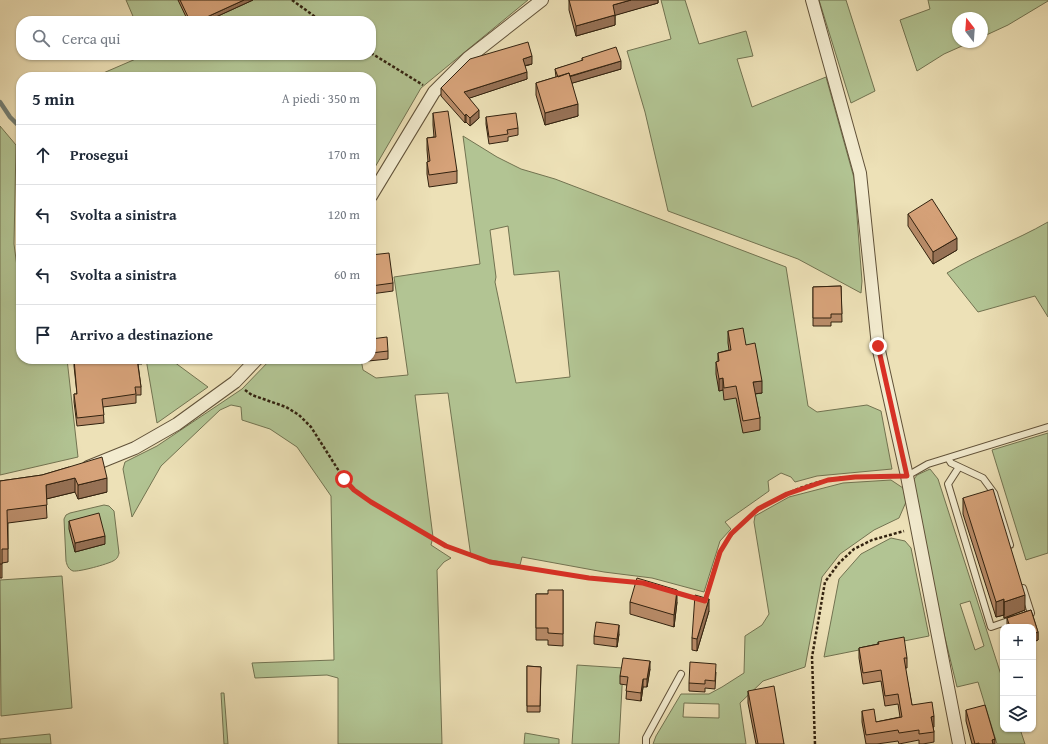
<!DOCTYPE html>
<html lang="it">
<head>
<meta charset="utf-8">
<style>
	:root { --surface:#fff; --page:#f2f2f3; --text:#1f2937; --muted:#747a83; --line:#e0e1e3 }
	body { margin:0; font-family:"Gentium Book Plus",serif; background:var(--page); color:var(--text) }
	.controls { position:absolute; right:12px; bottom:12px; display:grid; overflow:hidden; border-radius:8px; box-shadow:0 1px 3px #0004 }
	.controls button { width:36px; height:36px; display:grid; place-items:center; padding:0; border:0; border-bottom:1px solid var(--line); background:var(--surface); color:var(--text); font:20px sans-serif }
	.compass { position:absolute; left:952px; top:12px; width:36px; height:36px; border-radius:50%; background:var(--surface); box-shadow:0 1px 3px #0004; rotate:343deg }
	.stop { position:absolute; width:12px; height:12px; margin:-9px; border:3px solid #d93025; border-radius:50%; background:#fff }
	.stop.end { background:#d93025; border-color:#fff; box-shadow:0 1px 4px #0008 }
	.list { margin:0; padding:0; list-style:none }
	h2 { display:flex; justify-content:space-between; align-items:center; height:52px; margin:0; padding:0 16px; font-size:17px }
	h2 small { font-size:13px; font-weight:400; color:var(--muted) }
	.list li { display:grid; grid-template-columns:26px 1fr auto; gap:12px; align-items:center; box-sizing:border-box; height:60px; padding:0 16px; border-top:1px solid var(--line) }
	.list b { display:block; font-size:15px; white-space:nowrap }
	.list em { font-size:13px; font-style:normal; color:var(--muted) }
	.icon { flex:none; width:22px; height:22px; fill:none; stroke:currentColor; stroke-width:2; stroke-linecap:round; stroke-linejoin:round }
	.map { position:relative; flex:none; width:1048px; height:744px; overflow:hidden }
	.search { position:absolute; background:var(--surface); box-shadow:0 1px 3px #0004; left:16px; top:16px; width:360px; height:44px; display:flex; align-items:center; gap:10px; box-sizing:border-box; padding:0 14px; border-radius:16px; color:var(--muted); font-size:15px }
	.panel { position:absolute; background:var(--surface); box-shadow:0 1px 3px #0004; left:16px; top:72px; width:360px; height:292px; border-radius:16px }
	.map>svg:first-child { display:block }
	.green { fill:#b2c493; stroke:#727351; fill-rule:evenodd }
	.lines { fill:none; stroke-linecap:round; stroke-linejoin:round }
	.stream { stroke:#727e74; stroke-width:4.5 }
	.service-casing { stroke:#615239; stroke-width:8 }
	.minor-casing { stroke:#615239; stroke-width:14 }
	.path { stroke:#32220f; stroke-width:2.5; stroke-dasharray:3 2; stroke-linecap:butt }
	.service { stroke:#f3ecd0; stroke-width:6 }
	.minor { stroke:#f3ecd0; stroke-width:12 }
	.wall { fill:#b88b68; stroke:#32220f }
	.shaded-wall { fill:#967155; stroke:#32220f }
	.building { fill:#d6a279; stroke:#32220f }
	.route { stroke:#d93025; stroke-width:5 }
</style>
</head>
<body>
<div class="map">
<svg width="1048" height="744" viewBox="0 0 1048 744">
	<rect width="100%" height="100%" fill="#ede1b7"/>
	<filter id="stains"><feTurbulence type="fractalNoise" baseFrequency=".005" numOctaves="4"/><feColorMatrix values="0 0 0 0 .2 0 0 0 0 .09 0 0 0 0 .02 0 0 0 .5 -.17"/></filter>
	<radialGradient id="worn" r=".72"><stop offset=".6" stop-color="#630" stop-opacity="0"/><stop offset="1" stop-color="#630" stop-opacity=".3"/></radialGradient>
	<!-- green -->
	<path class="green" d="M 126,0 L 528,0 L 421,88 L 371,174 L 371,77 L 94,77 L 145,55 L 371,55 L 371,21 L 135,21 Z
		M 661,0 L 685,0 L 699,44 L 746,31 L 753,56 L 737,59 L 752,107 L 826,77 L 854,178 L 862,281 L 861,293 L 798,259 L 668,211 L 645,112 L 627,51 L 671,39 Z
		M 819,0 L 846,0 L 875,91 L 851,103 Z
		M 928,0 L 1048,0 L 1048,1 L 1008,25 L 982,37 L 982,18 L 958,18 L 958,42 L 971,42 L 944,54 L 917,71 L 900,20 L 930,9 Z
		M 0,126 L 16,145 L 14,244 L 21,297 L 21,359 L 67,359 L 78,457 L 0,475 Z
		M 463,136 L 497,157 L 521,169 L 555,179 L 786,267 L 808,406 L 817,412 L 867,405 L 881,411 L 892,469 L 817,476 L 795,482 L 791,477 L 781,473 L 768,481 L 769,491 L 725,522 L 731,529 L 720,541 L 704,592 L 652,578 L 604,572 L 522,557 L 520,565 L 471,557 L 448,393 L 415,395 L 433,537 L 431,545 L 451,558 L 444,562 L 437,570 L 442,744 L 338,744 L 338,678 L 327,675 L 255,678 L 252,663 L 334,660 L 331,496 L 297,447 L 270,429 L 242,420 L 241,407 L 231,405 L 220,410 L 161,466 L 132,517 L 123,469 L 125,462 L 157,446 L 242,389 L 271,359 L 361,359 L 363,370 L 376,378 L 408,375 L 394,277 L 480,264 ZM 508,226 L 514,275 L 559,271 L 570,377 L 516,383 L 495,282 L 496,277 L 490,230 Z
		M 1048,222 L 1048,317 L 1035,296 L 978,312 L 947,273 C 980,253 1015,241 1048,222 Z
		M 146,359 L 170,359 L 208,387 L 157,423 Z
		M 1048,433 L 1048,553 L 1026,560 L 992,450 Z
		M 930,469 L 938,479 L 1003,681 L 1003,729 L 1020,729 L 1025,744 L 997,744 L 978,682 L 957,687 L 936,601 L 912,482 L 917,475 ZM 970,601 L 984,646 L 975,650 L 960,604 Z
		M 891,480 L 903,488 L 906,502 L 899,518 L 874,530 L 840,554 L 822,577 L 805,667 L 763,681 L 740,703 L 746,744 L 653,744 L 656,736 L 681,694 L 709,694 L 722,687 L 744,673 L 745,636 L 762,625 L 769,614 L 754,522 L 755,516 L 789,497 L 843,483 ZM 684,703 L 719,704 L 719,718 L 683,717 Z
		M 104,505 L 109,506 L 114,511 L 119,553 C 118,557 117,559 113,561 C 108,564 79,572 73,571 C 68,569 67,565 66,561 L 64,519 L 66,515 L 70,513 Z
		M 891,538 L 905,541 L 911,548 L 929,636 L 824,657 L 839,579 L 861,554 Z
		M 62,576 L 72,708 L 1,716 L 0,580 Z
		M 577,665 L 623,668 L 619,744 L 572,744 Z
		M 221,693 L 224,693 L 228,744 L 224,744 Z
		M 525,733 L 559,739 L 559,744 L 524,744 Z
		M 50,734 L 51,744 L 0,744 L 0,739 Z"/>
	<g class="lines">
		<!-- stream -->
		<path class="stream" d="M 0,102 L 10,117 L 21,128"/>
		<!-- service casing -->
		<g class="service-casing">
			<path id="service" d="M 948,458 L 951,463 L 983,478 L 994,493 L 1010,545
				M 959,467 L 948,484 L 991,627 L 1014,619
				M 907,476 L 928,464 L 1048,427
				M 1023,588 L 1031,613 L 1026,615
				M 646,744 L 646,738 L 681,674"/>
		</g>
		<!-- minor casing -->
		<g class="minor-casing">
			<path id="minor" d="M 812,0 L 860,173 L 878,346 L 907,476 L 959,744
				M 371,196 L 434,92 L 468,58 L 542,0
				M 88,467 L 135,448 L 177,424 L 235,382 L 257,359"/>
		</g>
		<!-- path -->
		<path class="path" d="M 292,0 L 321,21
			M 371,53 L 423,85
			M 245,390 L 252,395 L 286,407 L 299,415 L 311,427 L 344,479 L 354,490 L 371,502 L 446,546 L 490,562 L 589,578 L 638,583
			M 674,591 L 697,599
			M 705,600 C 710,586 714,564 721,551 C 741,513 787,489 827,480 C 849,475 873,477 895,476
			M 815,744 L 812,657 L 825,582 L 839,563 L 854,549 L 872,540 L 904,531"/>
		<!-- service -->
		<use href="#service" class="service"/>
		<!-- minor -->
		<use href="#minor" class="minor"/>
	</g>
	<!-- wall -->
	<path class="wall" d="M 178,0 L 253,0 L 207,21 L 188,21 Z
		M 569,0 L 658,0 L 658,3 L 615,15 L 615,25 L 576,36 L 569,10 Z
		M 582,58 L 621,69 L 572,83 L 578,116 L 545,125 L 536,95 L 536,83 L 556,77 L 555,69 L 582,61 Z
		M 532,64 L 525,66 L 527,79 L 469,98 L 479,118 L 470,126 L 466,122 L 465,123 L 441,96 L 441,88 Z
		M 433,113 L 457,171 L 457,183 L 429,187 L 427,174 L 427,162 L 428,162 L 427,150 L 427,138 L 434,137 L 433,125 Z
		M 486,117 L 518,128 L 518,135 L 508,137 L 508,141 L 489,144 L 486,124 Z
		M 908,214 L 957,250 L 933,264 L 908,226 Z
		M 371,255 L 393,283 L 393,291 L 371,294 Z
		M 841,286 L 842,322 L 831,322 L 831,326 L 813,326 L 813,287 Z
		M 728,331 L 746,345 L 762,393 L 755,394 L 760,418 L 760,430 L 743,433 L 736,398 L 724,400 L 723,390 L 719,391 L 716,374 L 716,362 L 718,362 L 718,353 L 729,350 L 728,343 Z
		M 371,339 L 388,351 L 388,359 L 368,361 L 367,359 L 371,359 Z
		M 74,359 L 142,359 L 142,364 L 138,364 L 141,387 L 141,395 L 136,395 L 136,403 L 103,407 L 104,423 L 77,426 L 74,402 L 74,394 L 77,394 L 74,366 Z
		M 69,467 L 107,492 L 78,499 L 75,492 L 46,499 L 47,518 L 8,523 L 8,562 L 2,563 L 2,578 L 0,578 L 0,481 L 42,475 Z
		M 963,498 L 1025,610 L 1004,618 L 1004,615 L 996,617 L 963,514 Z
		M 69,521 L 105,544 L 75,552 L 69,529 Z
		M 563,590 L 563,646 L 548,645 L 548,640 L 536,640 L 536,594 L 548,594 Z
		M 630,602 L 677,602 L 674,627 L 630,614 Z
		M 1031,610 L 1038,632 L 1038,640 L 1033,642 L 1033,627 L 1008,627 L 1007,626 L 1007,618 Z
		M 709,611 L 697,651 L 692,650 L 692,638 Z
		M 619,634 L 617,647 L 594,644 L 594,636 Z
		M 878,642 L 907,658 L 907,668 L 905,668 L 912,705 L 934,727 L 933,727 L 934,732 L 934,742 L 923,744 L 919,744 L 919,740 L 899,744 L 898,741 L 877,744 L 866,744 L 862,722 L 862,711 L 876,722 L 900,717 L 898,704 L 885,706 L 881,681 L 863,684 L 859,658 L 859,648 L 878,644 Z
		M 527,666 L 541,667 L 540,712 L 527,712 Z
		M 650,669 L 647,687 L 643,687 L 641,701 L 626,699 L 627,685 L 620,684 L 620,676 Z
		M 716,672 L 715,689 L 705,688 L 705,692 L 689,691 L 689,683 Z
		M 748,691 L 784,744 L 756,744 L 748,703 Z
		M 966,710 L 995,744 L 972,744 L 966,721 Z"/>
	<!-- shaded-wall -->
	<path class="shaded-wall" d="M 244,0 L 253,0 L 207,21 L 198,21 Z
		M 631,0 L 658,0 L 658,3 L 613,16 L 613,5 Z
		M 615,15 L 615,25 L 576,36 L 576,26 Z
		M 532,56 L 532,64 L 523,66 L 523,59 Z
		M 621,61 L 621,69 L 559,87 L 559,80 Z
		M 527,72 L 527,79 L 464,100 L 464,92 Z
		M 578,104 L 578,116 L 545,125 L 545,113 Z
		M 479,110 L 479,118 L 470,126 L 470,118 Z
		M 466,114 L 466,122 L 465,123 L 465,116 Z
		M 957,238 L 957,250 L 933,264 L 933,252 Z
		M 723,378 L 723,390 L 719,391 L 719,379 Z
		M 762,381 L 762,393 L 753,394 L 753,382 Z
		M 75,478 L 75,492 L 46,499 L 46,485 Z
		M 107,478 L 107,492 L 78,499 L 78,485 Z
		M 105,536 L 105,544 L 75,552 L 75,543 Z
		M 677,590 L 677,602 L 674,627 L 674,615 Z
		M 1025,595 L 1025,610 L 1004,618 L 1004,602 Z
		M 709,599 L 709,611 L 697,651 L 697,639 Z
		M 1004,599 L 1004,615 L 996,617 L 996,602 Z
		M 619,625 L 619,634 L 617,647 L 617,639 Z
		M 1038,632 L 1038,640 L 1033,642 L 1033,634 Z
		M 650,661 L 650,669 L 647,687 L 647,679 Z
		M 643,679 L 643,687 L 641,701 L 641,693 Z
		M 934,716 L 934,727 L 931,727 L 931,717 Z
		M 995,739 L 995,744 L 992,744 L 992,740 Z"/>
	<!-- building -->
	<path class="building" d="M 180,0 L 244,0 L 198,21 L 190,21 Z
		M 569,0 L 631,0 L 613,5 L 615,15 L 576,26 Z
		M 528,42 L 532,56 L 523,59 L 527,72 L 464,92 L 479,110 L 470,118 L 466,114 L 465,116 L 441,88 L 470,59 Z
		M 616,47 L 621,61 L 570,76 L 569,73 L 558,77 L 555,69 L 583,60 L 582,58 Z
		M 569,73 L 578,104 L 545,113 L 536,83 Z
		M 448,111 L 457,171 L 429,175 L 427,162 L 430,161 L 427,138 L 436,137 L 433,113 Z
		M 516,113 L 518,128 L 507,130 L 508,134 L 489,137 L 486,117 Z
		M 932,199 L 957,238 L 933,252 L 908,214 Z
		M 389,253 L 393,283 L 371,286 L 371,255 Z
		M 841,286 L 842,314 L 831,314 L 831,318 L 813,318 L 813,287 Z
		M 743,328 L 746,345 L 755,343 L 762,381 L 753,382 L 760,418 L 743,421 L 736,386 L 724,388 L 723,378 L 719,379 L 716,362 L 719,361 L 718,353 L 731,350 L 728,331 Z
		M 387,337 L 388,351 L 371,353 L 371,339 Z
		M 74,359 L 137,359 L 141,387 L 135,387 L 136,394 L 102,399 L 104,415 L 77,418 L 74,394 L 77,394 Z
		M 102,457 L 107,478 L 78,485 L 75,478 L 46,485 L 47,505 L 7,510 L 8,549 L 2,549 L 2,564 L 0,564 L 0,481 L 42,475 L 69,467 Z
		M 993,489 L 1025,595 L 1004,602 L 1004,599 L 996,602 L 963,498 Z
		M 99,513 L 105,536 L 75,543 L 69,521 Z
		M 637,578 L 677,590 L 674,615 L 630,602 Z
		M 548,590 L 563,590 L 563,634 L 548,633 L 548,628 L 536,628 L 536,594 L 548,594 Z
		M 695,595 L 709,599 L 697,639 L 692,638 Z
		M 1031,610 L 1038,632 L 1033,634 L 1033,627 L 1010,627 L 1007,618 Z
		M 596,622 L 619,625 L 617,639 L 594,636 Z
		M 904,637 L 907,658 L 904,658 L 912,705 L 932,702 L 934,716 L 931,717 L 934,732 L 919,734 L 919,730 L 899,733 L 898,730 L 866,735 L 862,711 L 874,709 L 876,722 L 902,717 L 898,694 L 885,696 L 881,670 L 863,673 L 859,648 L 879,644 L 878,642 Z
		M 623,658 L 650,661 L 647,679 L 643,679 L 641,693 L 626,691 L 628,677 L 620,676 Z
		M 690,662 L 716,664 L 715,681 L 705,680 L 705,684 L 689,683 Z
		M 527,666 L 541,667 L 540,706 L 527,706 Z
		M 774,686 L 784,744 L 758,744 L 748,691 Z
		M 985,705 L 995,739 L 992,740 L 993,744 L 979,744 L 979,743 L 975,744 L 966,710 Z"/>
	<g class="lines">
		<!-- route -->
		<path class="route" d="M 344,479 L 354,490 L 371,502 L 446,546 L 490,562 L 589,578 L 643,583 L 705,601 L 720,552 L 731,534 L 758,509 L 787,494 L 828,480 L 855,477 L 907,476 L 878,346"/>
	</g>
	<rect width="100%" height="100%" filter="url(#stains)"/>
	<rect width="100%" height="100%" fill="url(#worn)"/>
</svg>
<div class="controls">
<button>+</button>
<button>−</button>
<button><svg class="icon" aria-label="layers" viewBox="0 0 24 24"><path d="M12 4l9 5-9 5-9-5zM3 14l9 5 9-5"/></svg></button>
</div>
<svg class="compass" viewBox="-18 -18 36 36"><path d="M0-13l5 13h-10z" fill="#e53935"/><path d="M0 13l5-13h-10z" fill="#747a83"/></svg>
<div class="stop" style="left:344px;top:479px"></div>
<div class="stop end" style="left:878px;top:346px"></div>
<div class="search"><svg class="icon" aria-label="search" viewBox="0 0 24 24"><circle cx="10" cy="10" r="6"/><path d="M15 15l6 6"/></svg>Cerca qui</div>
<section class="panel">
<h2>5 min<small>A piedi · 350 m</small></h2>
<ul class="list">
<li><svg class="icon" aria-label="ahead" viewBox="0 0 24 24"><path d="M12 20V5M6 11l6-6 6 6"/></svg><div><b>Prosegui</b></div><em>170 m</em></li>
<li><svg class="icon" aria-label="left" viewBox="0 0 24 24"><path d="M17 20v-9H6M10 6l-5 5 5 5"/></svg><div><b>Svolta a sinistra</b></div><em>120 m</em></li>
<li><svg class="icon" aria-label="left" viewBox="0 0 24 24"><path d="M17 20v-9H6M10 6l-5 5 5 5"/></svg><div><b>Svolta a sinistra</b></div><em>60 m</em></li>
<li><svg class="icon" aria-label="arrive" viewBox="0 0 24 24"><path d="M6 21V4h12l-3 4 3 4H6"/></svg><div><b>Arrivo a destinazione</b></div></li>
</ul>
</section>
</div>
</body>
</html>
